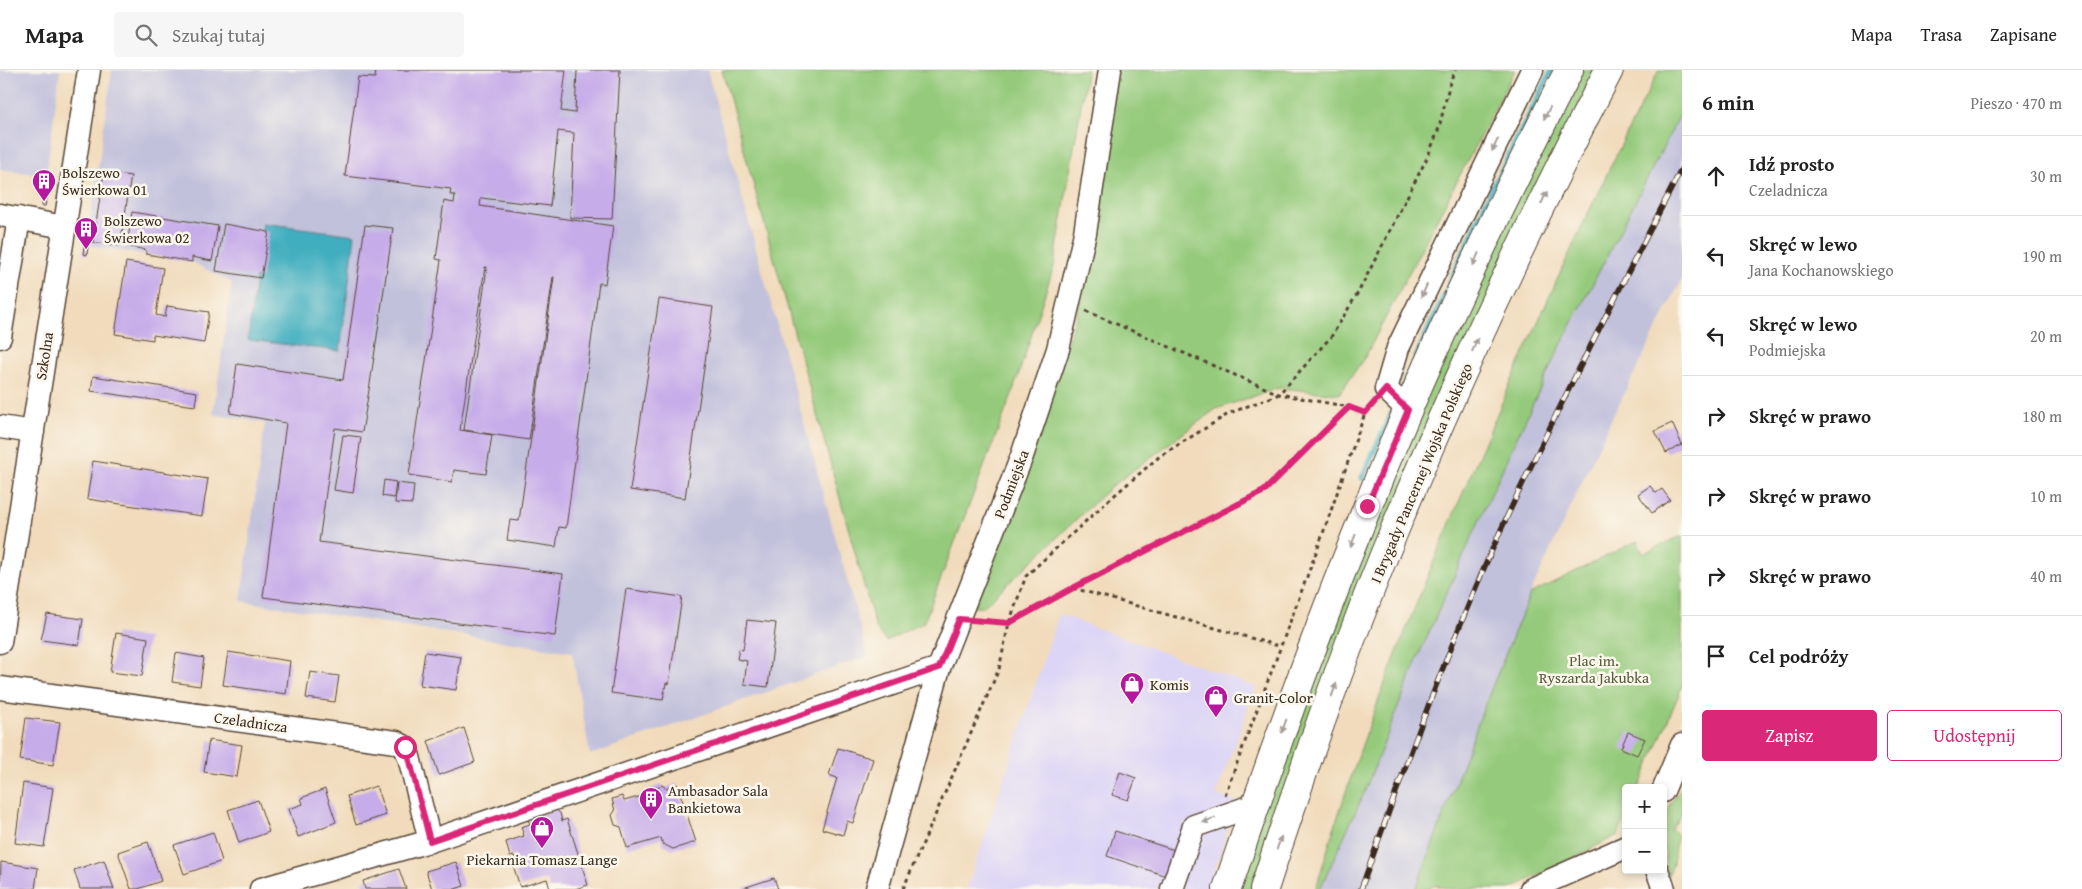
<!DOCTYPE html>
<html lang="pl">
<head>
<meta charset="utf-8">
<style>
	:root { --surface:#fff; --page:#f6f6f6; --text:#222; --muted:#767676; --line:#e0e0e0; --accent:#db2777 }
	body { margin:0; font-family:"Gentium Book Plus",serif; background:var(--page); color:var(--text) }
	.controls { position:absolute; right:15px; bottom:15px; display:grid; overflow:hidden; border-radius:5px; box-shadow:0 2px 8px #0003 }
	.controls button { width:45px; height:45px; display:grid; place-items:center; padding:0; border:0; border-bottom:1px solid var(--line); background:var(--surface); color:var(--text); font:25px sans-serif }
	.stop { position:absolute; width:15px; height:15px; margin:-11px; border:4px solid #db2777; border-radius:50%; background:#fff }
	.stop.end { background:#db2777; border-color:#fff; box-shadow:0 1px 5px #0008 }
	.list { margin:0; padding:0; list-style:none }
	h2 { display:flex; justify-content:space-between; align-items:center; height:65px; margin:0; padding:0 20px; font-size:21px }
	h2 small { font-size:16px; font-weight:400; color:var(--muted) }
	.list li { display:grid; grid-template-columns:32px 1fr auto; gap:15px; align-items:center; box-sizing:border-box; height:80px; padding:0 20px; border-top:1px solid var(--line) }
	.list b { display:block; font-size:19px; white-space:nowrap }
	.list p { margin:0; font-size:16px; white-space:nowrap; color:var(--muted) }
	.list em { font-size:16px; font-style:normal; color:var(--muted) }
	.actions { display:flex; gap:10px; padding:15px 20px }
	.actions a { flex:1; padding:11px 0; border:1px solid var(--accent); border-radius:5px; text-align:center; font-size:18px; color:var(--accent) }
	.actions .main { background:var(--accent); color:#fff }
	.icon { flex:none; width:28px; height:28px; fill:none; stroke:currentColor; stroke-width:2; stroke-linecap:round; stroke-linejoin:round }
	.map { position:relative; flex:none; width:1682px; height:819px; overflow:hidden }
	header { display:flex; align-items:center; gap:30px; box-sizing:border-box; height:70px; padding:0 25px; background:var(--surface); border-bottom:1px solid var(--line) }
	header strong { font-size:24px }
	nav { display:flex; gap:28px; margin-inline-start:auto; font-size:18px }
	.search { width:350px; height:45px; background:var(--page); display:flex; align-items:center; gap:12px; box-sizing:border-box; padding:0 18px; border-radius:5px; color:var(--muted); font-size:19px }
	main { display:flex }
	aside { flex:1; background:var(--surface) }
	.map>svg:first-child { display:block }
	.built { fill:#ddd5f6 }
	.industrial { fill:#c2c1dc }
	.green { fill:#95ca7b; stroke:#687a4c }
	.water { fill:#41aebf; stroke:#3e6c6e }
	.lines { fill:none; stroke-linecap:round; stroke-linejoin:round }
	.stream { stroke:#41aebf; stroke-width:5.5 }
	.building { fill:#c6ace9 }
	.minor-casing { stroke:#564536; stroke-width:25 }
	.major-casing { stroke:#564536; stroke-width:30 }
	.path { stroke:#564536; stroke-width:3; stroke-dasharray:4 4; stroke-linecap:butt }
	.minor { stroke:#fff; stroke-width:22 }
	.major { stroke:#fff; stroke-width:28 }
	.rail-casing { stroke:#3b2a1e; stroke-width:5.5 }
	.rail { stroke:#fbf7ec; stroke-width:4; stroke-dasharray:11; stroke-linecap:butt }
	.oneway { fill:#a79f9a }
	.route { stroke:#db2777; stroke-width:6 }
	.labels { text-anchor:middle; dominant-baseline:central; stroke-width:5; stroke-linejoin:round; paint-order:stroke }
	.poi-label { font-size:15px; fill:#3b2a1e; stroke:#fbf7ec; text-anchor:start }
	.street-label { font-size:15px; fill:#3b2a1e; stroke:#fbf7ec }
	.park-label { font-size:15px; fill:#565a3a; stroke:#fbf7ec }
</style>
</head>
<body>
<header>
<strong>Mapa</strong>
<div class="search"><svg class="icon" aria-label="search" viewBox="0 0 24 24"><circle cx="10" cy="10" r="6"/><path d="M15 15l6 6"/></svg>Szukaj tutaj</div>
<nav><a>Mapa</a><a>Trasa</a><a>Zapisane</a></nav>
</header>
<main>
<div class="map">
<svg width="1682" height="819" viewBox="0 0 1682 819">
	<rect width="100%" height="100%" fill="#fbf7ec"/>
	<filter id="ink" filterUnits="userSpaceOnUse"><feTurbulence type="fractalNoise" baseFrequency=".02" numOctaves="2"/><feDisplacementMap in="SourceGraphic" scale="10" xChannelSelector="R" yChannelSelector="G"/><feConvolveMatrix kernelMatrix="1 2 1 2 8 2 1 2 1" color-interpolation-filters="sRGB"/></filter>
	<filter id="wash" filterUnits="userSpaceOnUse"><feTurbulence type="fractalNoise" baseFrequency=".0096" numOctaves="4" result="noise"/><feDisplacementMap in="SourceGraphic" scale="20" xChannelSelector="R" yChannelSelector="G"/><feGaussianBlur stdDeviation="1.12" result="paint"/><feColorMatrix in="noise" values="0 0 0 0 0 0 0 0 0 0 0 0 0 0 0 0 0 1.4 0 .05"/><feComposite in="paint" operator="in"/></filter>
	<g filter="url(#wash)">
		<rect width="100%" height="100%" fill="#f1dbbc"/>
		<!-- built -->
		<path class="built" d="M 1059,544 L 1256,617 L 1216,725 L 1237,732 L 1208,819 L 967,819 Z"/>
		<!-- industrial -->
		<path class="industrial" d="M 0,0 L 60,0 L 46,106 L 0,99 Z
			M 112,0 L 707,0 L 868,586 L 590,685 L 572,582 L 241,531 L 265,353 L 213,344 L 232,213 L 192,192 L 87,175 Z
			M 1682,41 L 1682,209 L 1610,352 L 1530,524 L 1484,637 L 1416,819 L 1320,819 L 1364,723 L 1421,580 L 1512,378 L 1557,283 Z"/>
		<!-- green -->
		<path class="green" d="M 722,0 L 1087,0 L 1054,196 L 1012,324 L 924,552 L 886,571 L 876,559 Z
			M 1117,0 L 1515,0 L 1365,287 L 1339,324 L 1279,318 L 1216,339 L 1112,416 L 983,537 L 973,537 L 1076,247 L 1094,178 Z
			M 1577,0 L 1594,0 L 1251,819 L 1236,819 L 1261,745 L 1415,346 Z
			M 1659,0 L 1682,0 L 1682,41 L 1557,283 L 1512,378 L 1421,580 L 1364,723 L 1320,819 L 1316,819 C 1355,680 1410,546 1467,413 C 1527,274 1589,135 1659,0 Z
			M 1682,465 L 1682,617 L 1639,718 L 1626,718 L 1626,747 L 1618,765 L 1511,819 L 1449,819 L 1436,815 L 1427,819 L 1416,819 L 1484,637 L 1530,524 L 1637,471 L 1643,484 Z
			M 1682,719 L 1682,744 L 1671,759 L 1679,766 C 1671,778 1677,793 1668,805 C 1663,779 1659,738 1682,719 Z"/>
		<!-- water -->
		<path class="water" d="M 263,153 L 355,165 L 340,281 L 248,270 Z"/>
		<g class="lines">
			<!-- stream -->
			<path class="stream" d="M 1404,314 L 1496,111 L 1552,0
				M 1362,408 L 1392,342"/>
		</g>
		<g id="blocks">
			<!-- building -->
			<path class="building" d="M 376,0 L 566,0 L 561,41 L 575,43 L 577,0 L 620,0 L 612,149 L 570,148 L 574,63 L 558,61 L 550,136 L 481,128 L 480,136 L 613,156 L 605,214 L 599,213 L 566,458 L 559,457 L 556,477 L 507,470 L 510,450 L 519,451 L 554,207 L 553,207 L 529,370 L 464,360 L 487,197 L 485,197 L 460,360 L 492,365 L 486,404 L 454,400 L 452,412 L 409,405 L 441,190 L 436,189 L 444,131 L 454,133 L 455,125 L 450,125 L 451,119 L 345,106 L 358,7 L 375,8 Z
				M 104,102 L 131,106 L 120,176 L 93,172 Z
				M 43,127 L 47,128 L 45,136 L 42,136 Z
				M 132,142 L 218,156 L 212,191 L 192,187 L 192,192 L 146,184 L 146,180 L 127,176 Z
				M 224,154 L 269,162 L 261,208 L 216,201 Z
				M 365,155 L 393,158 L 370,314 L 362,362 L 335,358 L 319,472 L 563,504 L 555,566 L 263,527 L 286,353 L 230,343 L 237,294 L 343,310 Z
				M 84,176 L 88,176 L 87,185 L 83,184 Z
				M 126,192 L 163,198 L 156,245 L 165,247 L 167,236 L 209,242 L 204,273 L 153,265 L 153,270 L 115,264 Z
				M 659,229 L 713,237 L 685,428 L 630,420 Z
				M 93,306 L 197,322 L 195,336 L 91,321 Z
				M 1672,353 L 1682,375 L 1666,383 L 1655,361 Z
				M 343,365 L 361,367 L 353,423 L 334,420 Z
				M 93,391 L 208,409 L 202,446 L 87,429 Z
				M 384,410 L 396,412 L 394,428 L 382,426 Z
				M 397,413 L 414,415 L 412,434 L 395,433 Z
				M 1650,416 L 1656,423 L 1662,419 L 1670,430 L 1652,443 L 1638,424 Z
				M 626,519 L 682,527 L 669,614 L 666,613 L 663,630 L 611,623 Z
				M 47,544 L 83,549 L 79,575 L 41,570 Z
				M 747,550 L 776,553 L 768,617 L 744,614 L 747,591 L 737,589 L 739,579 L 743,580 Z
				M 116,563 L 148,568 L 142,606 L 110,602 Z
				M 228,582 L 290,591 L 286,624 L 223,615 Z
				M 425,582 L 461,587 L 456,620 L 420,615 Z
				M 176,583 L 204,588 L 200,616 L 172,612 Z
				M 310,602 L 339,606 L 335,632 L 306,628 Z
				M 26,648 L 60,652 L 53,695 L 20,690 Z
				M 464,658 L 475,692 L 439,705 L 428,671 Z
				M 1628,662 L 1645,669 L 1637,685 L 1621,678 Z
				M 209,670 L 242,675 L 237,707 L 204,702 Z
				M 838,678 L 873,689 L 853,753 L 847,751 L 843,765 L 822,759 L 837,708 L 829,705 Z
				M 1120,702 L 1136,708 L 1128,730 L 1112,725 Z
				M 23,713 L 53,718 L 44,777 L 15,773 Z
				M 677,714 L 696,772 L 673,779 L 663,774 L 661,768 L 627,778 L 621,757 L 615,755 L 612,745 L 615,741 L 612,729 L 622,726 L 624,731 L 649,724 L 651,719 L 662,715 L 666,718 Z
				M 376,716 L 386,745 L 356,755 L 347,726 Z
				M 325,719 L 336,752 L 298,767 L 289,739 L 303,734 L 301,728 Z
				M 258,730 L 269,762 L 239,773 L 228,740 Z
				M 555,739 L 560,743 L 562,751 L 567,749 L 588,815 L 575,819 L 550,819 L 547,809 L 520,817 L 513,795 L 517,794 L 514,786 L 510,787 L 506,772 L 524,766 L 521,757 L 530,754 L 527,748 Z
				M 1115,761 L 1190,785 L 1181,811 L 1107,786 Z
				M 213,762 L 222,791 L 184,804 L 174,775 Z
				M 148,772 L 161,811 L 138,819 L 131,819 L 118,782 Z
				M 104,790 L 114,819 L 80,819 L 74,800 Z
				M 1,792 L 38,798 L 35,819 L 0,819 Z
				M 456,792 L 464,816 L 455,819 L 432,819 L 426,801 Z
				M 399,799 L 406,819 L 365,819 L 363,811 Z
				M 774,808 L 778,819 L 740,819 Z"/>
		</g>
	</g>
	<g filter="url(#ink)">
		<use href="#blocks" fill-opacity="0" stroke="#564536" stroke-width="1"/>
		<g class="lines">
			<!-- minor casing -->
			<g class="minor-casing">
				<path id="minor" d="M 0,145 L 64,157
					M 0,267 L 19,148
					M 1408,340 L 1386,319 L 1398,278 L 1532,0
					M 0,357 L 33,362
					M 0,572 L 89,0
					M 0,618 L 396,672 L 405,677 L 409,687 L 430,771
					M 1663,721 L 1682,675
					M 1657,800 L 1664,819
					M 261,819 L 430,771 L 939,598
					M 877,819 L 939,598 L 1022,386 L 1058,279 L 1085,163 L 1110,0
					M 1172,819 L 1194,756 L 1255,735
					M 1531,819 L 1626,777"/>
			</g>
			<!-- major casing -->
			<g class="major-casing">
				<path id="major" d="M 1227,819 C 1270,691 1316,563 1367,438 C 1427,288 1496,143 1569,0
					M 1264,819 C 1304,696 1347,573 1397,454 C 1461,299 1532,148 1609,0"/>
			</g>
			<!-- path -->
			<path class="path" d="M 1086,241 L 1279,324 L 1349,337 L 1365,343 L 1374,333
				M 1073,518 L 1279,576
				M 978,550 L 1009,553 L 1073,518 L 1264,421 L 1349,337
				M 1225,725 L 1320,472 L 1365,343
				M 903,819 L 999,599 L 1009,553 L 1026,506 L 1110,429 L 1160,386 L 1230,343 L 1279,324 L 1331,267 L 1359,221 L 1428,86 L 1439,58 L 1450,12 L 1455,0"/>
			<!-- minor -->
			<use href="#minor" class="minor"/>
			<!-- major -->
			<use href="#major" class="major"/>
			<!-- rail casing -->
			<g class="rail-casing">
				<path id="rail" d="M 1361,819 C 1405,696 1450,572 1504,453 C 1560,333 1621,216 1682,98"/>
			</g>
			<!-- rail -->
			<use href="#rail" class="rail"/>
		</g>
		<!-- one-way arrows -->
		<defs><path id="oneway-solid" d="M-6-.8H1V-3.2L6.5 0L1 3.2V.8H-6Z" transform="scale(1.25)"/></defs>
		<g class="oneway">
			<use href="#oneway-solid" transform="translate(1547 43) rotate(117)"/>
			<use href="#oneway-solid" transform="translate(1495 75) rotate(116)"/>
			<use href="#oneway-solid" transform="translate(1544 128) rotate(-65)"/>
			<use href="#oneway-solid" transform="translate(1476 189) rotate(114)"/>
			<use href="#oneway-solid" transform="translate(1424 221) rotate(115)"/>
			<use href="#oneway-solid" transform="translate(1475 275) rotate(-66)"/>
			<use href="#oneway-solid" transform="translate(1353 471) rotate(111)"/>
			<use href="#oneway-solid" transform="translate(1334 620) rotate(-70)"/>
			<use href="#oneway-solid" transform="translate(1284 656) rotate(110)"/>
			<use href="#oneway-solid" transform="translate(1209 750) rotate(159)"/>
			<use href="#oneway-solid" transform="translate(1279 773) rotate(-71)"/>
		</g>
	</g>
	<g class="lines" filter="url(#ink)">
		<!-- route -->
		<path class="route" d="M 405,677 L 409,687 L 430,771 L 939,598 L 959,549 L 1009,553 L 1073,518 L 1264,421 L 1349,337 L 1365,343 L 1386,319 L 1408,340 L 1367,436"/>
	</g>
	<!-- icons -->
	<defs>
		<g id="building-pin" transform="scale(1.25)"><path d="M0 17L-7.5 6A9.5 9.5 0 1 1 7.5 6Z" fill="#b5179e" stroke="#fbf7ec"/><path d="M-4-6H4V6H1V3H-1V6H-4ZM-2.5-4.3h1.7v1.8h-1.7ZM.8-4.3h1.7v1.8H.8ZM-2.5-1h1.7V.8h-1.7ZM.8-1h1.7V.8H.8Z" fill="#fff"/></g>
		<g id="shop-pin" transform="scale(1.25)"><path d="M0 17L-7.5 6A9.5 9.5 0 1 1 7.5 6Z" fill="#b5179e" stroke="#fbf7ec"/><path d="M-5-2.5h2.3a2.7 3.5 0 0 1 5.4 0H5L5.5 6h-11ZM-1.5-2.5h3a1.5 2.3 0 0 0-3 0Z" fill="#fff"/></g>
	</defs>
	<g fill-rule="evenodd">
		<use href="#building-pin" x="44" y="111"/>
		<use href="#building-pin" x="86" y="159"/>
		<use href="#shop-pin" x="1132" y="614"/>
		<use href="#shop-pin" x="1216" y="627"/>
		<use href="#building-pin" x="651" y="729"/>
		<use href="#shop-pin" x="542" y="758"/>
	</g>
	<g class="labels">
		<!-- poi labels -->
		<g class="poi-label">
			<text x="62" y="102">Bolszewo<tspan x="62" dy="17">Świerkowa 01</tspan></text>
			<text x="104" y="150">Bolszewo<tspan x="104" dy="17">Świerkowa 02</tspan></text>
			<text x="1150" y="614">Komis</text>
			<text x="1234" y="627">Granit-Color</text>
			<text x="668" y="720">Ambasador Sala<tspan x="668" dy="17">Bankietowa</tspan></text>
			<text x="542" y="789" text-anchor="middle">Piekarnia Tomasz Lange</text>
		</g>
		<!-- street labels -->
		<g class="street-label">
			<text transform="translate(44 286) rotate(-81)">Szkolna</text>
			<text transform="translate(1421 403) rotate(-67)">I Brygady Pancernej Wojska Polskiego</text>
			<text transform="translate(1011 414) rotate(-69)">Podmiejska</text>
			<text transform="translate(251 652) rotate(8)">Czeladnicza</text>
		</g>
		<!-- park labels -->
		<g class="park-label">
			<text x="1594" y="590">Plac im.<tspan x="1594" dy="17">Ryszarda Jakubka</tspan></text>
		</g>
	</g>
</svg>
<div class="controls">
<button>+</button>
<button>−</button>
</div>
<div class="stop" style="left:405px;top:677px"></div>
<div class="stop end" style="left:1367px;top:436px"></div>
</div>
<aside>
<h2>6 min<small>Pieszo · 470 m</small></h2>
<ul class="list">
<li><svg class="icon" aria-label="ahead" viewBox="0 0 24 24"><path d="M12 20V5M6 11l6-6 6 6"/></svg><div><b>Idź prosto</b><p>Czeladnicza</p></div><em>30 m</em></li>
<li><svg class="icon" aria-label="left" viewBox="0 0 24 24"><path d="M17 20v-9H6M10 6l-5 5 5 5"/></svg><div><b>Skręć w lewo</b><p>Jana Kochanowskiego</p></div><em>190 m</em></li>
<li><svg class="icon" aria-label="left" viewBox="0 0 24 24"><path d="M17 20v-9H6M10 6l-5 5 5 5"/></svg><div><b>Skręć w lewo</b><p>Podmiejska</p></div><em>20 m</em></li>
<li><svg class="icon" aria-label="right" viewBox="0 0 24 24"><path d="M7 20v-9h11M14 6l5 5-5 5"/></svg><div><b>Skręć w prawo</b></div><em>180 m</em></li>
<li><svg class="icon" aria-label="right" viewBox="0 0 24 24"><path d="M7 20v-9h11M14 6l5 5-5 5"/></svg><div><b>Skręć w prawo</b></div><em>10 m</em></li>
<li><svg class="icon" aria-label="right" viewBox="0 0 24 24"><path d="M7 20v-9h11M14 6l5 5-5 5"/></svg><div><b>Skręć w prawo</b></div><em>40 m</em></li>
<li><svg class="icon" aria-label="arrive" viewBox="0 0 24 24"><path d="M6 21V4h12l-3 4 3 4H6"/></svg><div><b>Cel podróży</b></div></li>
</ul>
<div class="actions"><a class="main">Zapisz</a><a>Udostępnij</a></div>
</aside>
</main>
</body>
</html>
